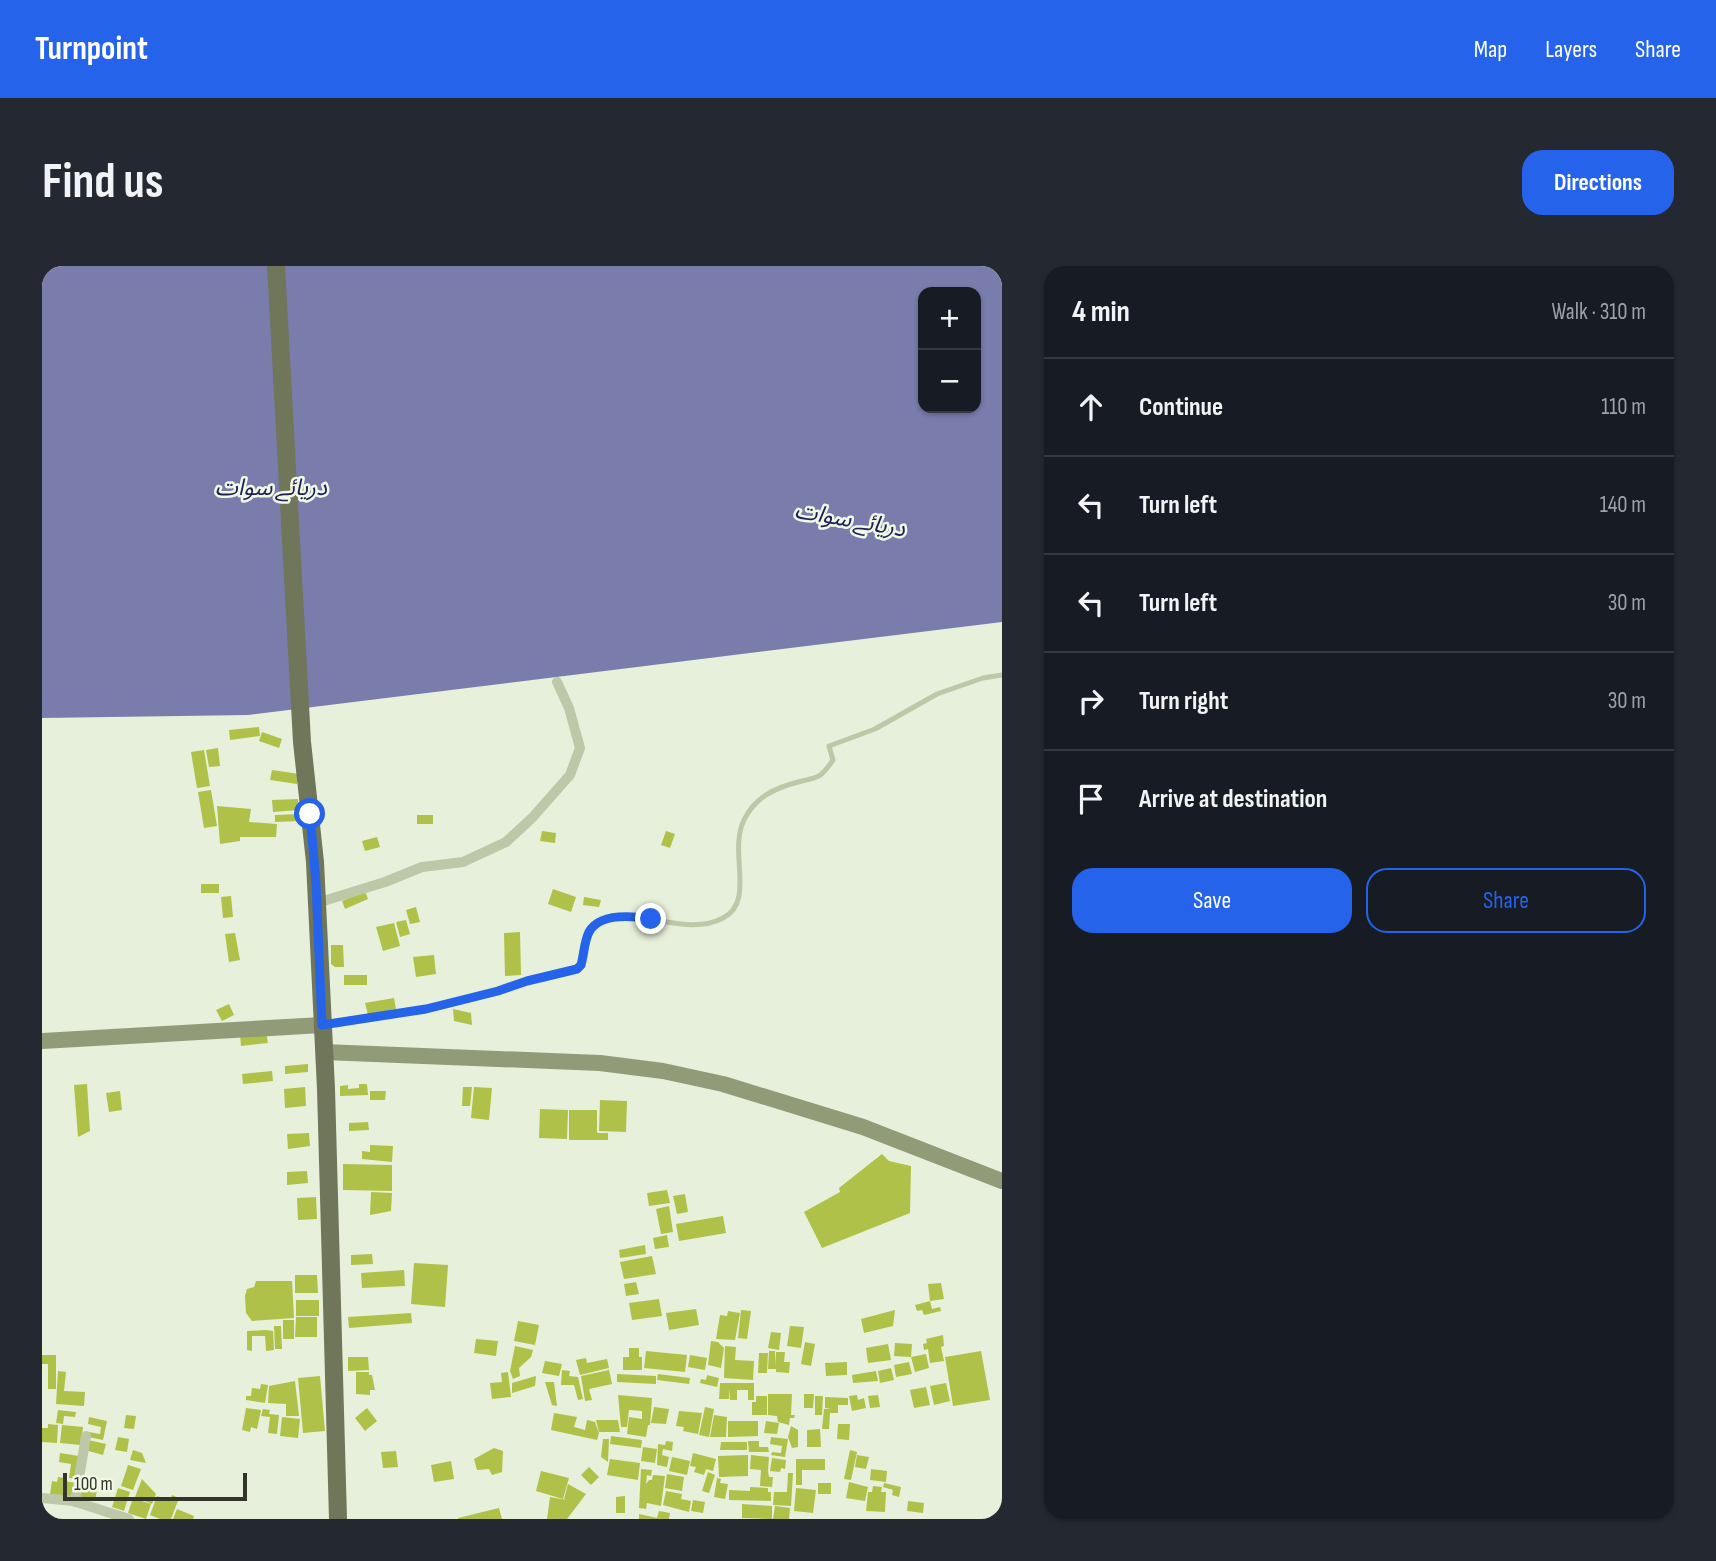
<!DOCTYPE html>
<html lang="en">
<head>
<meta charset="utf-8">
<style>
	:root { --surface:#171b24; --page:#242831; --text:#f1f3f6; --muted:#9ea1a6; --line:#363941; --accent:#2563eb }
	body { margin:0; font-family:"Sofia Sans Condensed","Noto Sans Arabic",sans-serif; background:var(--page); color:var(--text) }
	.controls { position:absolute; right:21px; top:21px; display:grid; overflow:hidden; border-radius:14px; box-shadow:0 2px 5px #0004 }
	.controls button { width:63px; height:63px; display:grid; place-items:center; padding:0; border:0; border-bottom:2px solid var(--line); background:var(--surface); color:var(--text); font:35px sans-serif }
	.scale { position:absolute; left:21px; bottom:18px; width:184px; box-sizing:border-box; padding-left:7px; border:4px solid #323527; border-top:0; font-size:19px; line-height:24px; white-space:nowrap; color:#323527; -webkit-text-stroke:5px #f0f8e6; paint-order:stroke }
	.stop { position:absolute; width:21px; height:21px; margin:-16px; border:5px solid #2563eb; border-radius:50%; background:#fff }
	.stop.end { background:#2563eb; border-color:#fff; box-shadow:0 2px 7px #0008 }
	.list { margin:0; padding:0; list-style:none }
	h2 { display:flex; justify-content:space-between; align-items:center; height:91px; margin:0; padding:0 28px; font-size:30px }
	h2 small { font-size:23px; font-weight:400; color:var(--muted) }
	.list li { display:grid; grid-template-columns:46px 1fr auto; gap:21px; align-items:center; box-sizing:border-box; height:98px; padding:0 28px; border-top:2px solid var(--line) }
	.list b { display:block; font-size:26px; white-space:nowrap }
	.list em { font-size:23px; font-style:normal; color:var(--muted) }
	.actions { display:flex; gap:14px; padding:21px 28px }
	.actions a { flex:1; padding:16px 0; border:2px solid var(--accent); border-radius:21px; text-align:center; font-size:24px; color:var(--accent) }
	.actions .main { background:var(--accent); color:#fff }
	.icon { flex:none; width:38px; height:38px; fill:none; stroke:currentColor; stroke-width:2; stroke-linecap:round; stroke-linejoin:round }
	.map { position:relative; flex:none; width:960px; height:1253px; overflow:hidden; border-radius:21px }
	header { display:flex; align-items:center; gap:42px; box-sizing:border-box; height:98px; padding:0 35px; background:var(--accent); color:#fff }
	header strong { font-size:33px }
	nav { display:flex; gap:38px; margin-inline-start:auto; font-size:24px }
	.intro { display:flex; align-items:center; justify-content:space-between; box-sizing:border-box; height:168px; padding:0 42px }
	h1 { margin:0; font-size:49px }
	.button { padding:18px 32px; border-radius:21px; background:var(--accent); color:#fff; font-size:24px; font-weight:700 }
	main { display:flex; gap:42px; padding:0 42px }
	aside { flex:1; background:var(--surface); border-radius:21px; box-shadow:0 2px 5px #0004 }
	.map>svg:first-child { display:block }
	.water { fill:#7a7dac; fill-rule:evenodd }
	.building { fill:#afc148 }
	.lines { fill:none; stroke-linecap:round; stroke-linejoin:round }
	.service { stroke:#bcc8a7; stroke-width:5 }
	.minor { stroke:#bcc8a7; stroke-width:10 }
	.secondary { stroke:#929b78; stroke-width:16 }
	.primary { stroke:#6f7659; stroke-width:18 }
	.route { stroke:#2563eb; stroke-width:9 }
	.labels { text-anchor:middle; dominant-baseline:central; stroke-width:5; stroke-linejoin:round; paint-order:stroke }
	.water-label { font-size:23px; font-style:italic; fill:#1e2054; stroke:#f0f8e6 }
</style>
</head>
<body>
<header>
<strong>Turnpoint</strong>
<nav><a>Map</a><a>Layers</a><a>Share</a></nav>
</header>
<div class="intro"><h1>Find us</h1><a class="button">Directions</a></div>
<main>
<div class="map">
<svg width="960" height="1253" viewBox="0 0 960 1253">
	<rect width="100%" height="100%" fill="#e7f0da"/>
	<!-- water -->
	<path class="water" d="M 0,0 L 960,0 L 960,356 L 206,449 L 0,452 ZM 881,26 L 934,26 L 934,142 L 881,142 Z"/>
	<!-- building -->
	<path class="building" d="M 217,461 L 218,470 L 188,474 L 187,464 Z
		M 220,466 L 240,473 L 237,482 L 217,475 Z
		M 176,482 L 178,500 L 167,501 L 164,484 Z
		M 162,484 L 168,520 L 155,522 L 149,486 Z
		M 230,504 L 257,508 L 255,518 L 228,514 Z
		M 169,524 L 175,560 L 162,562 L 156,526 Z
		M 256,533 L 257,544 L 231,546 L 230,534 Z
		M 175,540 L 209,543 L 207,556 L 235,558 L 234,571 L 198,571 L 198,575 L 178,578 Z
		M 259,548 L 259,555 L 233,556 L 233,549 Z
		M 375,549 L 391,549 L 391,558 L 375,558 Z
		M 500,565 L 514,567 L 513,577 L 498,575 Z
		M 624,565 L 633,568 L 628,582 L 619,579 Z
		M 335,571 L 338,581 L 323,585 L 320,575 Z
		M 159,618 L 177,618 L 177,627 L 159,627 Z
		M 511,623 L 534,631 L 529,646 L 506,638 Z
		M 323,625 L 326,633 L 303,643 L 300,635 Z
		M 189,630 L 191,651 L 181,652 L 179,631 Z
		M 542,631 L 559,634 L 557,641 L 541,639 Z
		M 374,641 L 378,656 L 368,658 L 364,644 Z
		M 364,654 L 368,668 L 358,671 L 354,656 Z
		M 352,657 L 358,680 L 341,685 L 334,661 Z
		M 478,666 L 479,709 L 463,710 L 462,667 Z
		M 193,667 L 198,694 L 187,696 L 183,668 Z
		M 289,679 L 301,679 L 302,701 L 293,701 L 289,698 Z
		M 392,689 L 394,708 L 374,711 L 371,691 Z
		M 302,709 L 325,709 L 325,719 L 302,719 Z
		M 352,732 L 354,743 L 326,749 L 323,737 Z
		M 187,738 L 192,749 L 180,755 L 174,744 Z
		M 411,743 L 429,747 L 430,759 L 412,755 Z
		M 224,766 L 226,777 L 199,780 L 198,768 Z
		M 266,798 L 266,806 L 243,808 L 243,800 Z
		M 230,805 L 231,815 L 201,818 L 200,808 Z
		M 45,818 L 48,865 L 36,871 L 32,819 Z
		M 317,818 L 325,818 L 326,829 L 298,830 L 298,820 L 306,819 L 306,823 L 317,822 Z
		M 263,821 L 264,840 L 243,842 L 242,823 Z
		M 421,821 L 430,821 L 428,840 L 420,840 Z
		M 432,821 L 450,822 L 447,854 L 429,852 Z
		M 78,825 L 80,844 L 67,846 L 64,827 Z
		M 328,825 L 344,825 L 343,834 L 328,834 Z
		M 558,834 L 585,835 L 584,866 L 557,865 Z
		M 498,843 L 526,844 L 525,873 L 497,872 Z
		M 527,844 L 555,844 L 555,867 L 566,867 L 566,874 L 527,874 Z
		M 326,856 L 327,864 L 307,865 L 307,857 Z
		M 267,867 L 268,880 L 246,883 L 245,868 Z
		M 328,879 L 351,880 L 350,896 L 320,893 L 320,885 L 328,886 Z
		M 840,888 L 847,895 L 869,900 L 868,947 L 780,982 L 762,946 L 798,926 L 797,922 Z
		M 301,898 L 350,899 L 350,925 L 301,924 Z
		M 265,905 L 266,917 L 245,919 L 245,906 Z
		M 625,924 L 628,937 L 607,940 L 605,927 Z
		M 329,926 L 350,927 L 349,945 L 328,949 Z
		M 643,928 L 646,946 L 635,948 L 631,930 Z
		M 274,931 L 275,953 L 256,954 L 255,932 Z
		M 627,940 L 631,966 L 619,968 L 614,943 Z
		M 681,950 L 684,967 L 637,975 L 634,958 Z
		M 625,969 L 627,981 L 613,983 L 611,972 Z
		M 603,979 L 604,988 L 578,992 L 577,984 Z
		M 330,988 L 331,998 L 309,999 L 309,989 Z
		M 610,990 L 614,1008 L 582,1013 L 578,996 Z
		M 372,997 L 406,999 L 403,1041 L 369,1038 Z
		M 362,1004 L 363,1020 L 320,1022 L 319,1007 Z
		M 253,1009 L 275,1009 L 276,1027 L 253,1027 Z
		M 214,1015 L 250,1015 L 252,1052 L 210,1055 L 204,1047 L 203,1030 L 205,1023 L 212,1021 Z
		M 594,1016 L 597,1028 L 584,1030 L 582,1018 Z
		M 899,1017 L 902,1033 L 888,1035 L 886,1018 Z
		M 617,1033 L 620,1050 L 590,1054 L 587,1037 Z
		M 254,1034 L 277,1034 L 277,1050 L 254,1050 Z
		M 888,1035 L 890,1043 L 898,1041 L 899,1045 L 882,1049 L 880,1044 L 875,1045 L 873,1039 Z
		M 654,1043 L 657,1059 L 627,1064 L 624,1047 Z
		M 699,1044 L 709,1045 L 705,1073 L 696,1072 Z
		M 853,1044 L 851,1060 L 822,1067 L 819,1053 Z
		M 686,1045 L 698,1047 L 693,1074 L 674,1073 L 678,1049 L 685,1050 Z
		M 369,1047 L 370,1057 L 307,1062 L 306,1051 Z
		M 254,1051 L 275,1051 L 275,1071 L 253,1071 Z
		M 241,1054 L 252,1054 L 252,1073 L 241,1073 Z
		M 476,1055 L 497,1059 L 493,1079 L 472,1075 Z
		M 232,1060 L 239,1060 L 240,1083 L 233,1083 Z
		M 748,1060 L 762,1061 L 759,1082 L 745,1080 Z
		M 224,1064 L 231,1065 L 232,1084 L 224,1085 L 223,1070 L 210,1070 L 210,1085 L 205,1084 L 205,1065 Z
		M 729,1066 L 739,1067 L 737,1084 L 726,1082 Z
		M 901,1069 L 902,1080 L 899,1081 L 902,1095 L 888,1097 L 886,1083 L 882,1084 L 881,1078 L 885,1077 L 884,1073 Z
		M 434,1073 L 456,1075 L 454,1090 L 432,1087 Z
		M 669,1075 L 676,1076 L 682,1082 L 679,1102 L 666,1099 Z
		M 763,1076 L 773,1078 L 769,1100 L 759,1098 Z
		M 853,1077 L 870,1078 L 869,1091 L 852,1090 Z
		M 846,1078 L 849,1094 L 826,1097 L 824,1082 Z
		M 473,1080 L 491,1084 L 489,1091 L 477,1102 L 478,1110 L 471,1113 L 468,1105 Z
		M 683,1080 L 694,1081 L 693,1094 L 712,1095 L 711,1114 L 682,1112 Z
		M 587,1082 L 597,1082 L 597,1091 L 600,1091 L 600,1104 L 581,1104 L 581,1091 L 587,1091 Z
		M 604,1085 L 645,1089 L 643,1106 L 602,1102 Z
		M 727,1085 L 733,1085 L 733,1100 L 734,1086 L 743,1086 L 742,1096 L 748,1096 L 747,1107 L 734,1106 L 734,1103 L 726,1103 Z
		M 939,1085 L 948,1134 L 911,1140 L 903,1091 Z
		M 717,1087 L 726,1087 L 725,1107 L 716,1107 Z
		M 884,1088 L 887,1102 L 873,1106 L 869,1091 Z
		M 0,1089 L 14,1089 L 14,1123 L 6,1123 L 6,1098 L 0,1098 Z
		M 648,1089 L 665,1092 L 663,1104 L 646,1101 Z
		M 306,1091 L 326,1091 L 327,1104 L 306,1105 Z
		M 544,1092 L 545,1097 L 565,1093 L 567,1102 L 538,1109 L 534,1094 Z
		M 503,1095 L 520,1098 L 517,1110 L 500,1107 Z
		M 805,1096 L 805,1109 L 784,1110 L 783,1097 Z
		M 867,1096 L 870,1108 L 854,1111 L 852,1099 Z
		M 849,1102 L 852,1114 L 838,1117 L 836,1105 Z
		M 520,1104 L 528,1105 L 527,1110 L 536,1111 L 541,1133 L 536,1134 L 532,1119 L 519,1119 Z
		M 567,1104 L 570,1118 L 547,1123 L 550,1134 L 543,1135 L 539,1110 Z
		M 16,1105 L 24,1106 L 22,1125 L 43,1126 L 42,1140 L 14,1138 Z
		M 834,1105 L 836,1115 L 811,1117 L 810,1109 Z
		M 314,1106 L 327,1106 L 327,1109 L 330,1109 L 333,1124 L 328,1124 L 328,1129 L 314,1128 Z
		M 466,1106 L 469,1131 L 450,1133 L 448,1117 L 460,1116 L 459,1107 Z
		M 575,1108 L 614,1110 L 614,1118 L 575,1116 Z
		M 616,1108 L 648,1112 L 647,1118 L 615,1114 Z
		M 665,1109 L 677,1112 L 675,1121 L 658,1117 L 659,1113 L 664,1114 Z
		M 278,1110 L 283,1165 L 261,1167 L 256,1112 Z
		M 494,1110 L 493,1120 L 470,1127 L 470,1117 Z
		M 253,1115 L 257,1150 L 244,1150 L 244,1138 L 226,1137 L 227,1120 Z
		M 503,1116 L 512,1116 L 515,1140 L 510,1139 Z
		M 678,1117 L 712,1117 L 712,1134 L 706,1134 L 706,1124 L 695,1124 L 695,1134 L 688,1134 L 688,1122 L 687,1133 L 677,1133 Z
		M 904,1117 L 908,1135 L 892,1139 L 888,1120 Z
		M 219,1118 L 226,1119 L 223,1137 L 204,1134 L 204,1130 L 209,1130 L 210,1122 L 218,1123 Z
		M 884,1121 L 888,1139 L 872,1142 L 868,1124 Z
		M 726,1128 L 750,1128 L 749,1149 L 753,1149 L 752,1152 L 748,1152 L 747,1159 L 736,1156 L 735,1150 L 726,1149 Z
		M 762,1128 L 772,1128 L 771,1142 L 762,1142 Z
		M 576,1129 L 610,1132 L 608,1159 L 606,1159 L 604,1171 L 585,1168 L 587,1151 L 600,1153 L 600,1145 L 587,1144 L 585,1161 L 579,1161 Z
		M 815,1129 L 816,1134 L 822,1132 L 824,1142 L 810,1145 L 807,1130 Z
		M 836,1129 L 838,1141 L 828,1142 L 826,1130 Z
		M 714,1130 L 725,1130 L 725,1149 L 710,1149 L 710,1136 L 714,1136 Z
		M 773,1130 L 781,1130 L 780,1149 L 773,1149 Z
		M 783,1131 L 806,1132 L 806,1139 L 796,1139 L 796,1147 L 788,1147 L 787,1163 L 780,1163 L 782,1143 L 789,1143 L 783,1142 Z
		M 612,1141 L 627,1143 L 624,1158 L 609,1157 Z
		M 663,1141 L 672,1143 L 667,1171 L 657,1169 Z
		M 204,1142 L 219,1144 L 215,1163 L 209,1161 L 208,1166 L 200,1164 Z
		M 325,1142 L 335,1155 L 323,1165 L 313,1152 Z
		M 221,1143 L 228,1144 L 227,1148 L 237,1149 L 235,1168 L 226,1167 L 228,1151 L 219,1150 Z
		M 16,1144 L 34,1146 L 33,1151 L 22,1150 L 21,1158 L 14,1157 Z
		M 637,1145 L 660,1147 L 656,1168 L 641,1165 L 642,1161 L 634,1160 Z
		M 512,1147 L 535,1151 L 532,1161 L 543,1164 L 545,1154 L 553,1156 L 557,1167 L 555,1174 L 509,1164 Z
		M 84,1149 L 94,1150 L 92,1163 L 82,1162 Z
		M 672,1149 L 685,1151 L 684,1171 L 668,1171 Z
		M 47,1151 L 65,1155 L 61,1174 L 46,1171 L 47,1166 L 58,1168 L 59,1161 L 46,1158 Z
		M 240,1151 L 258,1153 L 256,1172 L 238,1170 Z
		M 554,1154 L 576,1154 L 578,1166 L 557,1166 Z
		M 686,1155 L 716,1155 L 716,1170 L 686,1171 Z
		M 724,1155 L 737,1157 L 735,1168 L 722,1167 Z
		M 6,1158 L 16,1159 L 15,1177 L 0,1176 L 0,1162 L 6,1162 Z
		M 796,1158 L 808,1158 L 807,1174 L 795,1173 Z
		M 20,1159 L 41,1161 L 39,1179 L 18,1177 Z
		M 749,1160 L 756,1164 L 756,1181 L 750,1182 L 746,1171 Z
		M 778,1163 L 779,1181 L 765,1181 L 765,1164 Z
		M 569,1170 L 600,1174 L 599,1182 L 568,1178 Z
		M 76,1171 L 87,1173 L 85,1186 L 73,1184 Z
		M 729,1171 L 746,1173 L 743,1191 L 729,1189 L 730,1186 L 739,1187 L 740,1180 L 728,1178 Z
		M 561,1173 L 567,1173 L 566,1196 L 559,1191 Z
		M 46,1174 L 64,1178 L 61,1189 L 43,1184 Z
		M 624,1175 L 631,1176 L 630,1185 L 621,1183 L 620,1189 L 627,1191 L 625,1201 L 615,1199 L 616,1178 L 623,1179 Z
		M 706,1175 L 717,1175 L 717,1181 L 726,1181 L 727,1186 L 707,1186 Z
		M 679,1176 L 705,1176 L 705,1184 L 678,1184 Z
		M 601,1181 L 615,1183 L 613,1197 L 599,1195 Z
		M 452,1182 L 461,1185 L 460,1206 L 450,1209 L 447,1203 L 435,1204 L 432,1193 Z
		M 91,1184 L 100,1187 L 104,1197 L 88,1194 Z
		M 808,1184 L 815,1186 L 809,1214 L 802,1213 Z
		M 354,1185 L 356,1201 L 341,1202 L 339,1186 Z
		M 18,1187 L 37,1190 L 33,1213 L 27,1212 L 29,1198 L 17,1196 Z
		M 651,1187 L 674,1193 L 671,1205 L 664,1203 L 662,1209 L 652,1206 L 654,1201 L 648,1200 Z
		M 706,1189 L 706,1210 L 677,1211 L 676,1190 Z
		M 709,1189 L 727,1191 L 726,1205 L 727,1211 L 731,1211 L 730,1221 L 718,1220 L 719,1204 L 708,1203 Z
		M 815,1189 L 827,1191 L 824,1203 L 813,1201 Z
		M 630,1191 L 648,1195 L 645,1209 L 627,1205 Z
		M 730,1192 L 744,1194 L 743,1203 L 739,1202 L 738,1206 L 728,1205 Z
		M 568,1193 L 598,1197 L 596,1214 L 565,1209 Z
		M 754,1193 L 783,1193 L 783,1204 L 760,1204 L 760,1219 L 754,1219 Z
		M 409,1195 L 412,1213 L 392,1216 L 389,1199 Z
		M 86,1199 L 99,1203 L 91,1224 L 79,1220 Z
		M 547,1201 L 557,1211 L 549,1219 L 539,1209 Z
		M 599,1203 L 610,1204 L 609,1210 L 605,1209 L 604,1218 L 607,1214 L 610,1214 L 611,1209 L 623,1210 L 619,1240 L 605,1237 L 604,1243 L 597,1242 Z
		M 829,1203 L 845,1205 L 844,1216 L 828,1214 Z
		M 499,1205 L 527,1212 L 521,1233 L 494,1225 Z
		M 666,1206 L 673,1209 L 667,1227 L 660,1225 Z
		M 746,1207 L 751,1207 L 749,1240 L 731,1239 L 732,1226 L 745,1226 Z
		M 625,1208 L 642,1211 L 640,1225 L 623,1222 Z
		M 16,1211 L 23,1212 L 22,1215 L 34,1217 L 32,1231 L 8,1228 L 10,1215 L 15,1216 Z
		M 38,1211 L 57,1214 L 53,1235 L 35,1232 Z
		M 675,1212 L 679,1213 L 678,1217 L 686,1218 L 683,1233 L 672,1231 Z
		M 100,1213 L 114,1228 L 110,1238 L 93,1231 Z
		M 807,1216 L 826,1221 L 823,1235 L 804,1232 Z
		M 776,1217 L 789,1217 L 789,1228 L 776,1228 Z
		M 842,1217 L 859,1221 L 857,1231 L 850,1229 L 851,1224 L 841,1221 Z
		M 526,1218 L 544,1228 L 525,1253 L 505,1253 L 508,1231 L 525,1234 L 522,1233 Z
		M 831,1220 L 840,1221 L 839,1226 L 844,1226 L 843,1246 L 824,1245 L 826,1226 L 830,1226 Z
		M 708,1221 L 726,1222 L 726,1226 L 729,1226 L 729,1235 L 687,1234 L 687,1224 L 708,1225 Z
		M 76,1222 L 88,1226 L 82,1245 L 70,1241 Z
		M 754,1222 L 774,1224 L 771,1247 L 752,1245 Z
		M 624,1225 L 640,1228 L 639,1233 L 649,1235 L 647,1246 L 621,1239 Z
		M 130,1229 L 137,1232 L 129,1253 L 118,1253 L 108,1249 L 115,1230 L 128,1235 Z
		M 583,1230 L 583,1247 L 574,1247 L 574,1231 Z
		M 91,1232 L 109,1238 L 104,1253 L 86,1247 Z
		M 651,1234 L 663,1236 L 661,1247 L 649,1245 Z
		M 866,1235 L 882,1237 L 881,1247 L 865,1245 Z
		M 700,1238 L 730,1240 L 730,1253 L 700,1252 Z
		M 733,1240 L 748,1242 L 747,1253 L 731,1253 Z
		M 457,1242 L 460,1253 L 416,1253 L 416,1252 Z
		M 135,1243 L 152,1250 L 151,1253 L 131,1253 Z
		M 617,1245 L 628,1247 L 627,1253 L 597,1253 L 597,1248 L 615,1252 Z"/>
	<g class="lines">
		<!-- service -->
		<path class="service" d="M 283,759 L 384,743 L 456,725 L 485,714 L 535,703 L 539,699 L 547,665 C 585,629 638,675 681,652 C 714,635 686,586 702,554 C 713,531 733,522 756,516 C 763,514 771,513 777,510 C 783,506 787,500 791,494 L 787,480 L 833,463 L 895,428 L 941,412 L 960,409"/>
		<!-- minor -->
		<path class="minor" d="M 275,637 L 343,616 L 380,601 L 421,596 L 464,576 L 490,552 L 528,509 L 538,482 L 527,442 L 515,416
			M 0,1232 L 31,1235 L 87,1253
			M 33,1236 L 44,1170"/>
		<!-- secondary -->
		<path class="secondary" d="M 0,775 L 280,759
			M 282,786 L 558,797 L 621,805 L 681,818 L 821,861 L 960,915"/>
		<!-- primary -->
		<path class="primary" d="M 234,0 L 260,476 L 273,596 L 284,823 L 296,1253"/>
	</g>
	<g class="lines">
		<!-- route -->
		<path class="route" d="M 268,548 L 274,617 L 280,759 L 384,743 L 456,725 L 485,715 L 535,703 L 539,699 C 542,689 542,676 547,666 C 558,646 591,650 609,653"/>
	</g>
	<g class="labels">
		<!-- water labels -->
		<g class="water-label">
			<text x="229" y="222">دریائے سوات</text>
			<text transform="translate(808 254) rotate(10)">دریائے سوات</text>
		</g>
	</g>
</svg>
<div class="controls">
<button>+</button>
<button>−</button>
</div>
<div class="scale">100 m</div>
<div class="stop" style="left:268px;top:548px"></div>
<div class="stop end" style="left:609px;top:653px"></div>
</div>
<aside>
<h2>4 min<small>Walk · 310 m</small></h2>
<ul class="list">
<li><svg class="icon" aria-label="ahead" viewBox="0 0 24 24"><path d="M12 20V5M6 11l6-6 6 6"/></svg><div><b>Continue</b></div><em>110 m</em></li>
<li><svg class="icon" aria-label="left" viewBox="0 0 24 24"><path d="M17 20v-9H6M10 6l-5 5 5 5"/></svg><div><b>Turn left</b></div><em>140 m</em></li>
<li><svg class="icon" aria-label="left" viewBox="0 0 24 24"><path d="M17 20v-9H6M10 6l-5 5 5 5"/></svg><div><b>Turn left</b></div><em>30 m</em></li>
<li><svg class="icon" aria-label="right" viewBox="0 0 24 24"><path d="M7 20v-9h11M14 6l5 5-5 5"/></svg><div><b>Turn right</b></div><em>30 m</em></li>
<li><svg class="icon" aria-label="arrive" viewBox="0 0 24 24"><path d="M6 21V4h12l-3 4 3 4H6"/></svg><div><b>Arrive at destination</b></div></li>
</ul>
<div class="actions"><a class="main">Save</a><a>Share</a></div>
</aside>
</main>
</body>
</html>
